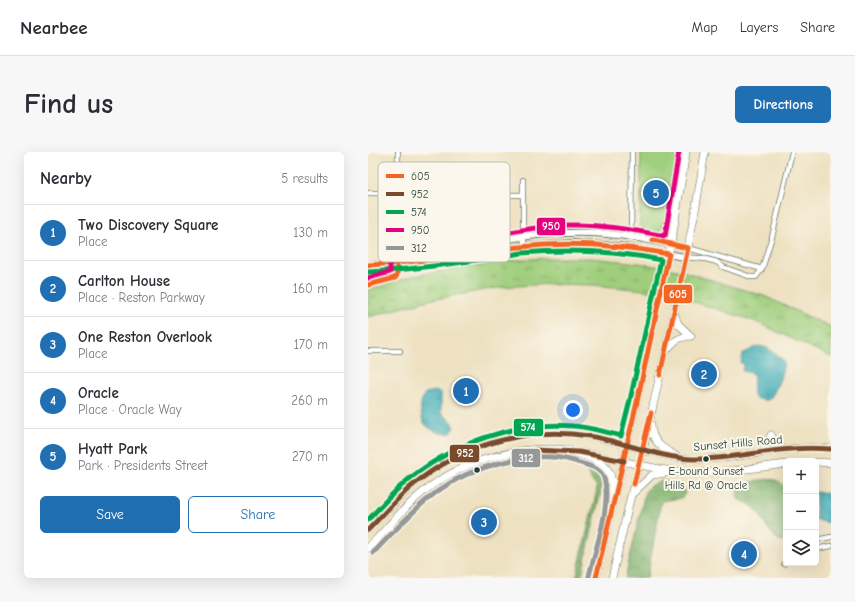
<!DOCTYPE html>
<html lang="en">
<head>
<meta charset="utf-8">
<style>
	:root { --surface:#fff; --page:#f7f7f7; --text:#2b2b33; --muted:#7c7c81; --line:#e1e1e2; --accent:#1f6fb2 }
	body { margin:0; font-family:"Comic Neue",sans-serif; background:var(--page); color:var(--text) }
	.controls { position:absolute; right:12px; bottom:12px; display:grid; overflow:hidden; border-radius:6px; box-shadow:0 4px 16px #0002 }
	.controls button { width:36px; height:36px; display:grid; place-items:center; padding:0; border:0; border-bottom:1px solid var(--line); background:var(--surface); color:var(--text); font:20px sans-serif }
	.you { position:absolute; left:205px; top:258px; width:14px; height:14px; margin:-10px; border:3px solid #fff; border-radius:50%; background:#1a73e8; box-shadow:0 0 0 6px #1a73e833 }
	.badge { display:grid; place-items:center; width:26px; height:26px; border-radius:50%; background:var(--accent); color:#fff; font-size:13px; font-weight:700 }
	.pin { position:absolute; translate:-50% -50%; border:2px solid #fff; box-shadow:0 1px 4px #0006 }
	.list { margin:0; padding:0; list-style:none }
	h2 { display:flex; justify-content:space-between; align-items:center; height:52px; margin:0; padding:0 16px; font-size:17px }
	h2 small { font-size:13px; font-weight:400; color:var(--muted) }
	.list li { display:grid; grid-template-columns:26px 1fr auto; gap:12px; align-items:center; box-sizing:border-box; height:56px; padding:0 16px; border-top:1px solid var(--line) }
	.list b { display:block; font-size:15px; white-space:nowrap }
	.list p { margin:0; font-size:13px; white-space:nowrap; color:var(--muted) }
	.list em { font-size:13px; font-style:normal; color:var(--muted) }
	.actions { display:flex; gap:8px; padding:12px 16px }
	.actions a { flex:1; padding:9px 0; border:1px solid var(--accent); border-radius:6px; text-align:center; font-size:14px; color:var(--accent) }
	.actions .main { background:var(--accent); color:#fff }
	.icon { flex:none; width:22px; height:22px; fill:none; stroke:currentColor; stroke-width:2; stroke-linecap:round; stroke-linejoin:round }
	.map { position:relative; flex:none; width:463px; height:426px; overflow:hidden; border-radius:6px }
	header { display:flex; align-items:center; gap:24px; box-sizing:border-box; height:56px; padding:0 20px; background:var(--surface); border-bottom:1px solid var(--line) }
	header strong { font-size:19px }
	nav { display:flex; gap:22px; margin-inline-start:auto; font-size:14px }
	.intro { display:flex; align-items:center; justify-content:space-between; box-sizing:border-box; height:96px; padding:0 24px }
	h1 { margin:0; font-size:28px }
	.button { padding:10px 18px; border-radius:6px; background:var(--accent); color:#fff; font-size:14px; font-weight:700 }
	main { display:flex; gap:24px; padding:0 24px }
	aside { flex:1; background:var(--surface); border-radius:6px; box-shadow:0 4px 16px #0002 }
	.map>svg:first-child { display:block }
	.grass { fill:url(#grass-tufts); stroke:#5f8658 }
	.forest { fill:url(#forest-crowns); stroke:#4f7750 }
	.park { fill:#9fce7c; stroke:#5f8658 }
	.water { fill:url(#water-ripples); stroke:#2c7475 }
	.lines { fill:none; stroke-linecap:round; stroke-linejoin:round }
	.minor-casing { stroke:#677665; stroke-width:6 }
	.tertiary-casing { stroke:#677665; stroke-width:8 }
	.secondary-casing { stroke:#677665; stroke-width:8 }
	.primary-casing { stroke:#677665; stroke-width:8 }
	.minor { stroke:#fff; stroke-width:4.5 }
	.tertiary { stroke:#fff; stroke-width:6 }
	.secondary { stroke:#fff; stroke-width:7 }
	.primary { stroke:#fff; stroke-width:7 }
	.bus-1-casing { stroke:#fbf7ec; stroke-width:8 }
	.bus-2-casing { stroke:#fbf7ec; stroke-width:8 }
	.bus-3-casing { stroke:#fbf7ec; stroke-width:8 }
	.bus-4-casing { stroke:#fbf7ec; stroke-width:8 }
	.bus-5-casing { stroke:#fbf7ec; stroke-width:8 }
	.bus-1 { stroke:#f26522; stroke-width:5 }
	.bus-2 { stroke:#7a4b2a; stroke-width:5 }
	.bus-3 { stroke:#00a651; stroke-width:5 }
	.bus-4 { stroke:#e5007d; stroke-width:5 }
	.bus-5 { stroke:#969998; stroke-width:5 }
	.bus-dot { fill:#1f3d34; stroke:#fbf7ec; stroke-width:1.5 }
	.labels { text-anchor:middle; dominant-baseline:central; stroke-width:4; stroke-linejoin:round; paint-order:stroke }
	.bus-label { font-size:11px; fill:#1f3d34; stroke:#fbf7ec }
	.street-label { font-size:12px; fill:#1f3d34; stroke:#fbf7ec }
	.key { fill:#fbf7ec; stroke:#b9bfb5; stroke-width:1 }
	.key-label { font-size:11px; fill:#1f3d34 }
	.line-badge { stroke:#fbf7ec; stroke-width:1.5 }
	.badge-label { font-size:11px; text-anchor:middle; font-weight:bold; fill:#fff }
</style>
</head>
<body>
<header>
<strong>Nearbee</strong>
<nav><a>Map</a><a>Layers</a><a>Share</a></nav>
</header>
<div class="intro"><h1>Find us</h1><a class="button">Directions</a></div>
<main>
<aside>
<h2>Nearby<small>5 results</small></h2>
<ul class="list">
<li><span class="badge">1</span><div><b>Two Discovery Square</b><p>Place</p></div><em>130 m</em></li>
<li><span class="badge">2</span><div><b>Carlton House</b><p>Place · Reston Parkway</p></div><em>160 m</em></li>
<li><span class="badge">3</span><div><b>One Reston Overlook</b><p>Place</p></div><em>170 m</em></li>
<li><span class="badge">4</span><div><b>Oracle</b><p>Place · Oracle Way</p></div><em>260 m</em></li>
<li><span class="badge">5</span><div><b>Hyatt Park</b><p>Park · Presidents Street</p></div><em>270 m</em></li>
</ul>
<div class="actions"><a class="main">Save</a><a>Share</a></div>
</aside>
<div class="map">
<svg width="463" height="426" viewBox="0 0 463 426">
	<defs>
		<pattern id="grass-tufts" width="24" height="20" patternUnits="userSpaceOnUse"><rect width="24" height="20" fill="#9fce7c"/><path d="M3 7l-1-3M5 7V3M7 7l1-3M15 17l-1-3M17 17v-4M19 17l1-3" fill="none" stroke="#81a866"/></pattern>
		<pattern id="forest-crowns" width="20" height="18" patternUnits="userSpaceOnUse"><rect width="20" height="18" fill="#7fb16c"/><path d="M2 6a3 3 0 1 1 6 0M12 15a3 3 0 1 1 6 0" fill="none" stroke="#67915a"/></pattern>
		<pattern id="water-ripples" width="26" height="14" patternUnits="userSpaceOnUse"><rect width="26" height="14" fill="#3aabb6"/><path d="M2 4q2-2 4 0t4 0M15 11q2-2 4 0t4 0" fill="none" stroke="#308c95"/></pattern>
	</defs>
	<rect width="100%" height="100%" fill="#fbf7ec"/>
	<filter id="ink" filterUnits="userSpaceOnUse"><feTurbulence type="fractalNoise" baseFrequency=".025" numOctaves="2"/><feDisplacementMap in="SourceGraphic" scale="8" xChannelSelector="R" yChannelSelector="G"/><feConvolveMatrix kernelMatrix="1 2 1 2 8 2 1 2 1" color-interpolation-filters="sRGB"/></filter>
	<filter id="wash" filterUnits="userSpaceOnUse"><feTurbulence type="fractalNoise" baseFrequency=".012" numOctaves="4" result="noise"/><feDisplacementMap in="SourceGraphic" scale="16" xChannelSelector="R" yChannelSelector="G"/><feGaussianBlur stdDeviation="0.9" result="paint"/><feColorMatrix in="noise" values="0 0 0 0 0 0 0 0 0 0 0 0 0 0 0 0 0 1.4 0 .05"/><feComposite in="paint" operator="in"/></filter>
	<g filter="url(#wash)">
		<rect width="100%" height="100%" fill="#eee1c1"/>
		<!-- grass -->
		<path class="grass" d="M 177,106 L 224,106 L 271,111 L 314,119 L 396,144 L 463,175 L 463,205 L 386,169 L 317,147 L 276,138 L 226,133 L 181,132 L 134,135 L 61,148 L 0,165 L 0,138 L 45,124 L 135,109 Z"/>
		<!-- forest -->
		<path class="forest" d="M 224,315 C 230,319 233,326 234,334 L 213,426 L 208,426 L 228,342 L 229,335 L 223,328 L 219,319 L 220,316 Z
			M 392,328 C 401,327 412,326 417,336 L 415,342 L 418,346 L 418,377 L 416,388 L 414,389 C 402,386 397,368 389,359 C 384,353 377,350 370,347 L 369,341 C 373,332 383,330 392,328 Z
			M 294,329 C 302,329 310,331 317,337 C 318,352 300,345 293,350 L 279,426 L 257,426 L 277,340 L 282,334 Z"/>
		<!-- park -->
		<path class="park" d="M 273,0 L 308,0 L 308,13 L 300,63 L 291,80 L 277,81 L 272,74 Z"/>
		<!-- water -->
		<path class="water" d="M 391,194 C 400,195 410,202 416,209 C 416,218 407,244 400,248 C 373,248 391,233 384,221 L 374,219 L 376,212 L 373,211 L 375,201 C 381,200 385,195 391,194 Z
			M 67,239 L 73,241 L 73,261 L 85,271 L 86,276 L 83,281 C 73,284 61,278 55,270 C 52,260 51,250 57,241 Z
			M 448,340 L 463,342 L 463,371 L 452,369 L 448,367 Z"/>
	</g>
	<g filter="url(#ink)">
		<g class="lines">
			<!-- minor casing -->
			<g class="minor-casing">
				<path id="minor" d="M 155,28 L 155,85 L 157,94
					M 0,41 L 155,43
					M 263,85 L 264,0
					M 320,96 L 394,117
					M 317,105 L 338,107 L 349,110 L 355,115 L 383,125 L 388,125 L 394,117 L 405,81 L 424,0
					M 29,111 L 30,0
					M 0,199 L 32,199
					M 448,388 L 463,385
					M 448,397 L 463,394
					M 416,412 L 418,408"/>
			</g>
			<!-- tertiary casing -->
			<g class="tertiary-casing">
				<path id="tertiary" d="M 74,103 C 127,87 183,77 239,82 C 266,84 293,90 320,96
					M 0,113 L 29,111 L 91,104 L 157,94 L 205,91 L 251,94 L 317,105"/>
			</g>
			<!-- secondary casing -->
			<g class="secondary-casing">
				<path id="secondary" d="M 403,283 L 409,293 L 416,298
					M 211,300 C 242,305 273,315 305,319 C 343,324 380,317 418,312
					M 395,300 L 403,283
					M 448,310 L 463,311
					M 0,378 C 15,363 29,347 45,333 C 93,293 159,272 221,284 C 255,290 289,305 324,307 C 371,309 417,291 463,297
					M 0,396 C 16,380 30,362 47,347 C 88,310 145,293 201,298"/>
			</g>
			<!-- primary casing -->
			<g class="primary-casing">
				<path id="primary" d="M 306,160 L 310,172 L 323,184
					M 298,199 C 305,190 311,184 323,184
					M 283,272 C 283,291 296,297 310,305
					M 196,298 C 211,303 236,306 242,322 C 245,329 244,338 245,344
					M 263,343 L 284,323 L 305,320
					M 228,426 L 269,250 L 305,81 L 318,0
					M 244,426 L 263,343 L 277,290 L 320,96 L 328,54 L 337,0"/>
			</g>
			<!-- minor -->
			<use href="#minor" class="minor"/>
			<!-- tertiary -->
			<use href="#tertiary" class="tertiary"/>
			<!-- secondary -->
			<use href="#secondary" class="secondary"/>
			<!-- primary -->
			<use href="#primary" class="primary"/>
			<!-- bus-1 casing -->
			<g class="bus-1-casing">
				<path id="bus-1" d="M 285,88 L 320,96 L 292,223
					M 0,113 C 39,111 77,106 116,100 C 128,98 140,96 152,95 C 202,89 252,93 301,102 L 269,250 L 228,426
					M 0,133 L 27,126 L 29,123 L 29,111
					M 266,332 L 283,261"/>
			</g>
			<!-- bus-2 casing -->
			<g class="bus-2-casing">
				<path id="bus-2" d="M 166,298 L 211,300 L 256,309
					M 0,378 C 15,363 29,346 45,333 C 94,293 158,274 221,284 C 256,290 289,305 324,307 C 354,308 383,301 412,298 C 429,296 446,296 463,297"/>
			</g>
			<!-- bus-3 casing -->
			<g class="bus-3-casing">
				<path id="bus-3" d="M 0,368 C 13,354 26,339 41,327 C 87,291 146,269 205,274 C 221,275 238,280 253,284 L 262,248 L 293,108 C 247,99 200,97 154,101 C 141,103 128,105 115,107 C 77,113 39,118 0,120"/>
			</g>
			<!-- bus-4 casing -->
			<g class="bus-4-casing">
				<path id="bus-4" d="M 0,126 L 22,120 L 22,109 C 27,101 50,102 59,100 C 106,88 152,75 200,73 C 232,72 266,78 297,84 L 311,0"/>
			</g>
			<!-- bus-5 casing -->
			<g class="bus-5-casing">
				<path id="bus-5" d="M 5,401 C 52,353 76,321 146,308 C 166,304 186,303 206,309 C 216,313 232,314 236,326 C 244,352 227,398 221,424"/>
			</g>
			<!-- bus-1 -->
			<use href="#bus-1" class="bus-1"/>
			<!-- bus-2 -->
			<use href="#bus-2" class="bus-2"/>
			<!-- bus-3 -->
			<use href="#bus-3" class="bus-3"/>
			<!-- bus-4 -->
			<use href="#bus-4" class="bus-4"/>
			<!-- bus-5 -->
			<use href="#bus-5" class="bus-5"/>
		</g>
	</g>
	<!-- markers -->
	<g class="bus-dot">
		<circle cx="338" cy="307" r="3.5"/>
		<circle cx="109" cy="318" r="3.5"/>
	</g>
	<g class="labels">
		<!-- bus labels -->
		<g class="bus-label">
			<text x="338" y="319">E-bound Sunset<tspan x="338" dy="14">Hills Rd @ Oracle</tspan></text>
		</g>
		<!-- street labels -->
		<g class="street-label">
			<text transform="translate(370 291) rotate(-5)">Sunset Hills Road</text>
		</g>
	</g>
	<!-- legend -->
	<rect x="10" y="10" width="132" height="100" rx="6" class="key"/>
	<rect x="18" y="22" width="18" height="4" fill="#f26522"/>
	<rect x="18" y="40" width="18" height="4" fill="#7a4b2a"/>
	<rect x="18" y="58" width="18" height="4" fill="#00a651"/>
	<rect x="18" y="76" width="18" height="4" fill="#e5007d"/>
	<rect x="18" y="94" width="18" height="4" fill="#969998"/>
	<g class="key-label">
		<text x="43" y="28">605</text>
		<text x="43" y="46">952</text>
		<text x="43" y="64">574</text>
		<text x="43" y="82">950</text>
		<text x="43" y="100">312</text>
	</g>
	<g class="line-badge">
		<rect x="168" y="65" width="30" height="19" rx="4" fill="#e5007d"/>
		<rect x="295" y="132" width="30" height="20" rx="4" fill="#f26522"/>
		<rect x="145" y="266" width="31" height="19" rx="4" fill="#00a651"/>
		<rect x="81" y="292" width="31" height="19" rx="4" fill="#7a4b2a"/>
		<rect x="143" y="296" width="30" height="20" rx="4" fill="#969998"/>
	</g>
	<g class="badge-label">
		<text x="183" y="78">950</text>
		<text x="310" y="146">605</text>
		<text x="160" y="279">574</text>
		<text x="97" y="305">952</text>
		<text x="158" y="310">312</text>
	</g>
</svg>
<div class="controls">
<button>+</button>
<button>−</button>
<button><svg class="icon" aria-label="layers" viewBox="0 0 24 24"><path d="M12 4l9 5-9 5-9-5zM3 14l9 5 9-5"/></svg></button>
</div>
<div class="you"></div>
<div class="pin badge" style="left:98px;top:239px">1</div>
<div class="pin badge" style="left:336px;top:222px">2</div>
<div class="pin badge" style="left:116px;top:370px">3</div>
<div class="pin badge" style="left:376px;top:402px">4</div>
<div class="pin badge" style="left:288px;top:41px">5</div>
</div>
</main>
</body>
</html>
